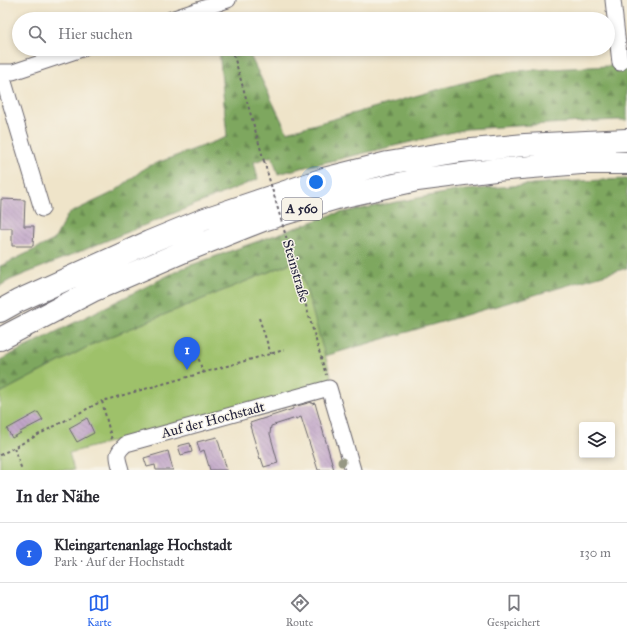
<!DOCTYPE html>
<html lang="de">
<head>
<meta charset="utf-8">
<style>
	:root { --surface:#fff; --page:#f7f7f7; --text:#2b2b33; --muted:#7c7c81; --line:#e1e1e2; --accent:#2563eb }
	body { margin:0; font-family:"IM FELL Great Primer",serif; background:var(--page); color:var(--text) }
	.controls { position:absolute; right:12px; bottom:12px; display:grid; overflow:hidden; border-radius:4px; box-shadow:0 2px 6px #0003 }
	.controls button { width:36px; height:36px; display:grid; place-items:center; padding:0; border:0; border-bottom:1px solid var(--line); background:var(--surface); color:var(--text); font:20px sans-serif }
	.you { position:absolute; left:316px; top:182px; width:14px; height:14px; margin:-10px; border:3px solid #fff; border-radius:50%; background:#1a73e8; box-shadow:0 0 0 6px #1a73e833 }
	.badge { display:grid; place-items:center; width:26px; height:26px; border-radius:50%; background:var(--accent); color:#fff; font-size:13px; font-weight:700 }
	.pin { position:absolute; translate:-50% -33px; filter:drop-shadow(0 1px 2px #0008) }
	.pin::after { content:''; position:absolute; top:21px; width:14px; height:12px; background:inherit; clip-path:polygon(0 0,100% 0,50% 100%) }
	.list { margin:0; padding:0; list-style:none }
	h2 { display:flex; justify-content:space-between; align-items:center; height:52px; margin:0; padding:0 16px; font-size:17px }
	h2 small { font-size:13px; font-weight:400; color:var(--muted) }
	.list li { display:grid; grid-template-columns:26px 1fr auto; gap:12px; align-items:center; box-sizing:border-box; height:60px; padding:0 16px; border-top:1px solid var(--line) }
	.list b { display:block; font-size:15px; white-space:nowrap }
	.list p { margin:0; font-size:13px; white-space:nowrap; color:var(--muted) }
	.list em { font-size:13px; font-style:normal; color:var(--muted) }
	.icon { flex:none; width:22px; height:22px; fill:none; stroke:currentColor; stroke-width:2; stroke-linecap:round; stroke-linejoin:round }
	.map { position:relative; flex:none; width:627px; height:470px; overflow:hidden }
	.search { position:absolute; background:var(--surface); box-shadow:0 2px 6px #0003; left:12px; right:12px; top:12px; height:44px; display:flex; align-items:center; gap:10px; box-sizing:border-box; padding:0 14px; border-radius:22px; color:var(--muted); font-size:15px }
	.sheet { height:112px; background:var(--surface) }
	nav { display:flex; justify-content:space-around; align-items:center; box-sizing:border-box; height:56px; border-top:1px solid var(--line); background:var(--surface); font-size:11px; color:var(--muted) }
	nav a { display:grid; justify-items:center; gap:2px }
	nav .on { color:var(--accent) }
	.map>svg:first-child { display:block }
	.green { fill:#9ec16b; stroke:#607253 }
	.forest { fill:url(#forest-firs); stroke:#50644d }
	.building { fill:url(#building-back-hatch) }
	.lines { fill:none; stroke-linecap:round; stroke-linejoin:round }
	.minor-casing { stroke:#6a666d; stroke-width:17 }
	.highway-casing { stroke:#6a666d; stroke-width:24 }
	.path { stroke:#6a666d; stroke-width:2; stroke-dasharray:3 3; stroke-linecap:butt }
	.minor { stroke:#fff; stroke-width:15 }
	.highway { stroke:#fff; stroke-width:22 }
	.path-bridge { stroke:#6a666d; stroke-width:2; stroke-dasharray:3 3; stroke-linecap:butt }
	.tree { fill:#969884 }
	.labels { text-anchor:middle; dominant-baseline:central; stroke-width:3; stroke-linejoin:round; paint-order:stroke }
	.shield { fill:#f7f3e8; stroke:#62616f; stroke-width:1 }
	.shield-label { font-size:13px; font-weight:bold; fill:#22223b }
	.street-label { font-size:14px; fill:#22223b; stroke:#f7f3e8 }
</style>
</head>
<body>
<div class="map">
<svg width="627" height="470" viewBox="0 0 627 470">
	<defs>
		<pattern id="forest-firs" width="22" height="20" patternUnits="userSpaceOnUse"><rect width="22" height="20" fill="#7ea75f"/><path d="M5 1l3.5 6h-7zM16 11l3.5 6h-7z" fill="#678850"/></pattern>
		<pattern id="building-back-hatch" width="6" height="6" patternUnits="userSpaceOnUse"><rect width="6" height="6" fill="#bda0c6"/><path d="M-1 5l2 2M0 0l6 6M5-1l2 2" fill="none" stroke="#9982a2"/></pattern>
	</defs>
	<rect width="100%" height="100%" fill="#f7f3e8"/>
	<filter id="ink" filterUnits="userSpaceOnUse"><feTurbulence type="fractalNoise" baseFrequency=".025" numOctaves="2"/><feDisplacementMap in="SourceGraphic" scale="8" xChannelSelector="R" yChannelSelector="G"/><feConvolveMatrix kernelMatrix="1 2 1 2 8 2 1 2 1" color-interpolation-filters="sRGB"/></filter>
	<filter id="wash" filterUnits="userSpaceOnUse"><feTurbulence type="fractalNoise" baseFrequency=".012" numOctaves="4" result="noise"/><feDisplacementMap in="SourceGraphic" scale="16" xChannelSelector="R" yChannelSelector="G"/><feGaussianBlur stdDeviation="0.9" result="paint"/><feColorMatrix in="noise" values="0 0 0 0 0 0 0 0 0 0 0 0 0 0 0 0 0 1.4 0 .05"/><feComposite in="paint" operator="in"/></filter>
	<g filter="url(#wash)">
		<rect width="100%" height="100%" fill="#efe4c9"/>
		<!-- green -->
		<path class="green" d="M 298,260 L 333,383 L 69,453 L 74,470 L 0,470 L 0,393 L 95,343 Z"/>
		<!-- forest -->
		<path class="forest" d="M 219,49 L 247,49 L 287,132 L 458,84 L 513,71 L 627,65 L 627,120 L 616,120 L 466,129 L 301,168 L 278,174 L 272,156 L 254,162 L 258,179 L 10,280 L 0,286 L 0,266 L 3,265 L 54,240 L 68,214 L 114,192 L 146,167 L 227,137 Z
			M 627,179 L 627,268 L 325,356 L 298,260 L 95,343 L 0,393 L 0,360 L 183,268 L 334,214 L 455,191 L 557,182 Z"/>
		<g id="blocks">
			<!-- building -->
			<path class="building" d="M 1,199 L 25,200 L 24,226 L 34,226 L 33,246 L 12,246 L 12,228 L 0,228 Z
				M 312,402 L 312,404 L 315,403 L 334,470 L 318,470 L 301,417 L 296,419 L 296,418 L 271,426 L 270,434 L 278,463 L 264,467 L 261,458 L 260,459 L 250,426 L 251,426 L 250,423 L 293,409 L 293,407 Z
				M 38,412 L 43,420 L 20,432 L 21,433 L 12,438 L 7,429 Z
				M 87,418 L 94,433 L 77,442 L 69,428 Z
				M 217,437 L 227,470 L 210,470 L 204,450 L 200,452 L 197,442 Z
				M 190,443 L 192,452 L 181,455 L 178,446 Z
				M 168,451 L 173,470 L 156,470 L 155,465 L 147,467 L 144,458 Z"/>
		</g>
	</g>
	<g filter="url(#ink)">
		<use href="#blocks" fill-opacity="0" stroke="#6a666d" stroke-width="1"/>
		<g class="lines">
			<!-- minor casing -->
			<g class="minor-casing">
				<path id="minor" d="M 613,0 L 620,63
					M 171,19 L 228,0
					M 0,72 L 13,72 L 82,49
					M 1,72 L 42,209
					M 121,470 C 117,456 115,454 126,444 L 329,388 L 353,470"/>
			</g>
			<!-- highway casing -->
			<g class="highway-casing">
				<path id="highway" d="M 0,311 L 18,301 L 149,242 L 205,219 L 324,179 L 388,163 L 461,151 L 525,145 L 627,140
					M 0,339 L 92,291 L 187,250 L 263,220 L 340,197 L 417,180 L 495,170 L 581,163 L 627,163"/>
			</g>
			<!-- path -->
			<path class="path" d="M 232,49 L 264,161
				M 289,247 L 326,375
				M 259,318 L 271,354
				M 192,336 L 203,373
				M 112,439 L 111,437 L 102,401 L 284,350
				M 14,448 L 22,470
				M 0,455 L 102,401"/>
			<!-- minor -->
			<use href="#minor" class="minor"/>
			<!-- highway -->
			<use href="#highway" class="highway"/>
			<!-- path-bridge -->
			<path class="path-bridge" d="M 264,161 L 289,247"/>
		</g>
		<!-- trees -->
		<circle class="tree" cx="342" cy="462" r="4.5"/>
	</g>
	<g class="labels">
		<!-- shield labels -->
		<rect class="shield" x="282" y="198" width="40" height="22" rx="3"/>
		<g class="shield-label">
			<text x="302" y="209">A 560</text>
		</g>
		<!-- street labels -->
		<g class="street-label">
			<text transform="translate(296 271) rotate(74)">Steinstraße</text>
			<text transform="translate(213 420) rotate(-15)">Auf der Hochstadt</text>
		</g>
	</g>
</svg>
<div class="controls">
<button><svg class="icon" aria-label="layers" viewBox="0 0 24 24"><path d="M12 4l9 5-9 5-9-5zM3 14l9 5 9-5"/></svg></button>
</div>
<div class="you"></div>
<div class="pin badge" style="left:187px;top:370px">1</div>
<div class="search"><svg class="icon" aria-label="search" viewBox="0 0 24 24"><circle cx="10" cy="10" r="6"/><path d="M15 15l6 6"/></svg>Hier suchen</div>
</div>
<section class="sheet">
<h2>In der Nähe<small></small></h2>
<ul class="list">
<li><span class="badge">1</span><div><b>Kleingartenanlage Hochstadt</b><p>Park · Auf der Hochstadt</p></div><em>130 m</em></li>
</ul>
</section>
<nav>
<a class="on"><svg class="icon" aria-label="map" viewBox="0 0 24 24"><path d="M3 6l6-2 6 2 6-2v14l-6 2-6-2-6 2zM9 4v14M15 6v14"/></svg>Karte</a>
<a><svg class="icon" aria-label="directions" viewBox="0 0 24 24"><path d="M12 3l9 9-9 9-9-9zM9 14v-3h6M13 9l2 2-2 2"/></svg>Route</a>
<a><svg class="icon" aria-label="saved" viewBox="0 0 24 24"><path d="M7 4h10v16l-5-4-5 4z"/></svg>Gespeichert</a>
</nav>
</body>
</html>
